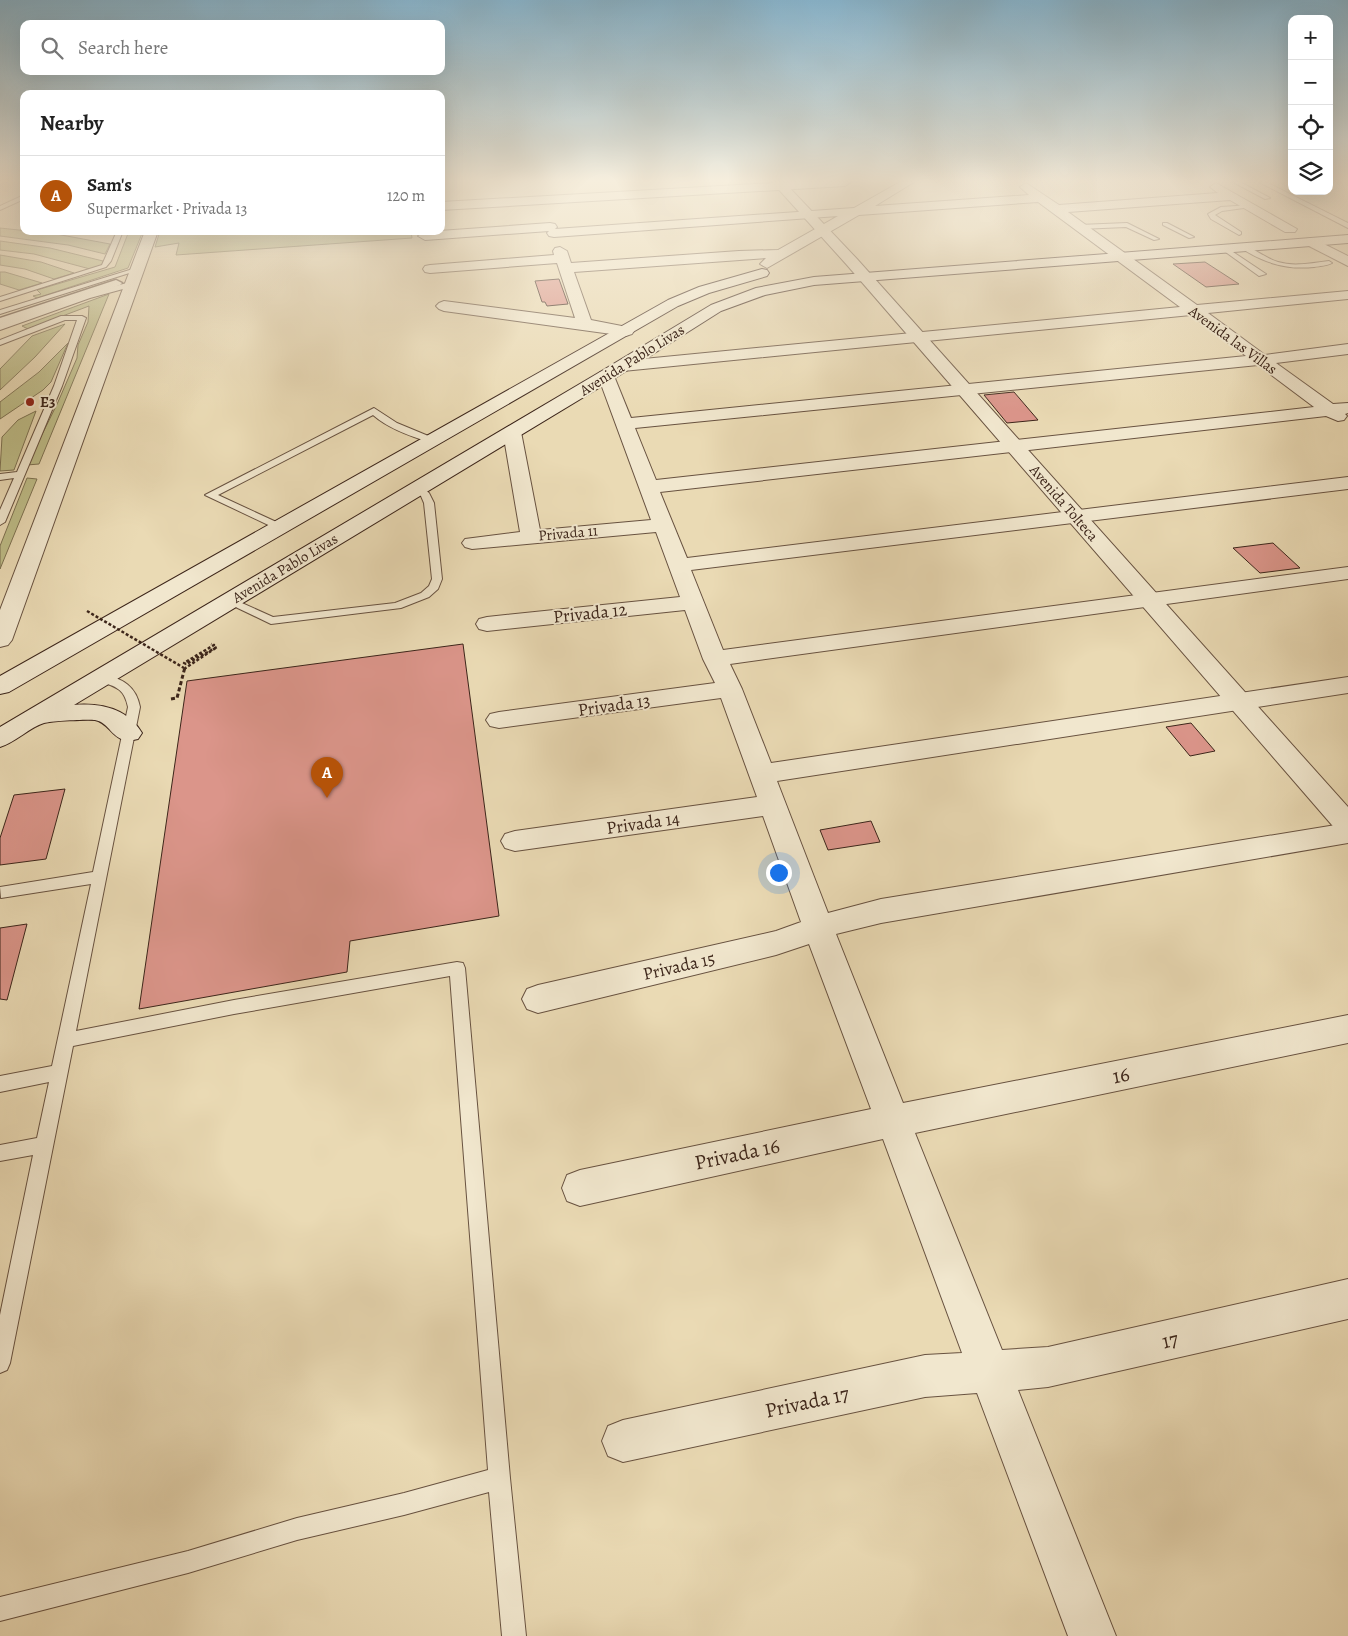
<!DOCTYPE html>
<html lang="en">
<head>
<meta charset="utf-8">
<style>
	:root { --surface:#fff; --page:#f2f2f2; --text:#222; --muted:#767676; --line:#e0e0e0; --accent:#b45309 }
	body { margin:0; font-family:Alegreya,serif; background:var(--page); color:var(--text) }
	.controls { position:absolute; right:15px; top:15px; display:grid; overflow:hidden; border-radius:10px; box-shadow:0 5px 20px #0002 }
	.controls button { width:45px; height:45px; display:grid; place-items:center; padding:0; border:0; border-bottom:1px solid var(--line); background:var(--surface); color:var(--text); font:25px sans-serif }
	.you { position:absolute; left:778px; top:872px; width:18px; height:18px; margin:-12px; border:4px solid #fff; border-radius:50%; background:#1a73e8; box-shadow:0 0 0 8px #1a73e833 }
	.badge { display:grid; place-items:center; width:32px; height:32px; border-radius:50%; background:var(--accent); color:#fff; font-size:16px; font-weight:700 }
	.pin { position:absolute; translate:-50% -41px; filter:drop-shadow(0 1px 2px #0008) }
	.pin::after { content:''; position:absolute; top:26px; width:18px; height:15px; background:inherit; clip-path:polygon(0 0,100% 0,50% 100%) }
	.list { margin:0; padding:0; list-style:none }
	h2 { display:flex; justify-content:space-between; align-items:center; height:65px; margin:0; padding:0 20px; font-size:21px }
	h2 small { font-size:16px; font-weight:400; color:var(--muted) }
	.list li { display:grid; grid-template-columns:32px 1fr auto; gap:15px; align-items:center; box-sizing:border-box; height:80px; padding:0 20px; border-top:1px solid var(--line) }
	.list b { display:block; font-size:19px; white-space:nowrap }
	.list p { margin:0; font-size:16px; white-space:nowrap; color:var(--muted) }
	.list em { font-size:16px; font-style:normal; color:var(--muted) }
	.icon { flex:none; width:28px; height:28px; fill:none; stroke:currentColor; stroke-width:2; stroke-linecap:round; stroke-linejoin:round }
	.map { position:relative; flex:none; width:1348px; height:1636px; overflow:hidden }
	.search { position:absolute; background:var(--surface); box-shadow:0 5px 20px #0002; left:20px; top:20px; width:425px; height:55px; display:flex; align-items:center; gap:12px; box-sizing:border-box; padding:0 18px; border-radius:10px; color:var(--muted); font-size:19px }
	.panel { position:absolute; background:var(--surface); box-shadow:0 5px 20px #0002; left:20px; top:90px; width:425px; height:145px; border-radius:10px }
	.map>svg:first-child { display:block }
	.green { fill:#bebd88; stroke:#7d7151 }
	.building { fill:#db958a; stroke:#3c251a }
	.lines { fill:none; stroke-linecap:round; stroke-linejoin:round }
	.service-casing { stroke:#685240; stroke-width:2 }
	.pedestrian-casing { stroke:#685240; stroke-width:3 }
	.minor-casing { stroke:#685240; stroke-width:2 }
	.tertiary-casing { stroke:#685240; stroke-width:2 }
	.secondary-casing { stroke:#3c251a; stroke-width:2 }
	.path-far1 { stroke:#3c251a; stroke-width:2.5; stroke-dasharray:3 2; stroke-linecap:butt }
	.path { stroke:#3c251a; stroke-width:3; stroke-dasharray:4 2.5; stroke-linecap:butt }
	.service { fill:#f1e7ce; fill-rule:evenodd }
	.pedestrian { fill:#f1e7ce; fill-rule:evenodd }
	.minor { fill:#f1e7ce; fill-rule:evenodd }
	.tertiary { fill:#f1e7ce; fill-rule:evenodd }
	.secondary { fill:#f1e7ce; fill-rule:evenodd }
	.path-bridge { stroke:#3c251a; stroke-width:2.5; stroke-dasharray:3 2; stroke-linecap:butt }
	.poi-dot { fill:#8f2418; stroke:#f1e7ce; stroke-width:2 }
	.labels { text-anchor:middle; dominant-baseline:central; stroke-width:4; stroke-linejoin:round; paint-order:stroke }
	.far-street-label { font-size:15px; fill:#3c251a; stroke:#f1e7ce }
	.far-poi-label { font-size:15px; font-weight:bold; fill:#3c251a; stroke:#f1e7ce; text-anchor:start }
	.street-label { font-size:18px; fill:#3c251a; stroke:#f1e7ce }
	.near-street-label { font-size:21px; fill:#3c251a; stroke:#f1e7ce }
</style>
</head>
<body>
<div class="map">
<svg width="1348" height="1636" viewBox="0 0 1348 1636">
	<rect width="100%" height="100%" fill="#eadab4"/>
	<filter id="stains"><feTurbulence type="fractalNoise" baseFrequency=".004" numOctaves="4"/><feColorMatrix values="0 0 0 0 .2 0 0 0 0 .09 0 0 0 0 .02 0 0 0 .5 -.17"/></filter>
	<radialGradient id="worn" r=".72"><stop offset=".6" stop-color="#630" stop-opacity="0"/><stop offset="1" stop-color="#630" stop-opacity=".3"/></radialGradient>
	<!-- green -->
	<path class="green" d="M 0,228 L 56,234 L 110,244 L 105,254 L 68,245 L 0,236 Z
		M 129,231 L 143,231 L 128,268 L 37,298 L 33,296 L 41,294 L 37,290 L 115,267 Z
		M 160,231 L 411,231 L 412,238 L 176,255 L 179,243 L 155,247 Z
		M 0,241 L 50,248 L 103,261 L 102,265 L 90,269 L 34,254 L 0,250 Z
		M 0,255 L 41,262 L 74,273 L 54,279 L 25,269 L 0,265 Z
		M 0,272 L 5,272 L 42,283 L 19,290 L 0,284 Z
		M 109,294 L 39,464 L 27,465 L 58,402 L 77,358 L 78,345 L 88,322 L 89,306 L 28,329 L 22,326 Z
		M 65,324 L 35,357 L 0,390 L 0,369 L 32,336 Z
		M 68,343 L 51,382 L 43,390 L 0,419 L 0,402 L 39,372 Z
		M 36,411 L 14,470 L 0,471 L 2,437 L 18,420 Z
		M 27,478 L 37,479 L 0,569 L 0,546 Z"/>
	<!-- building -->
	<path class="building" d="M 1205,262 L 1239,284 L 1206,287 L 1173,264 Z
		M 559,279 L 568,304 L 547,306 L 545,302 L 542,302 L 535,281 Z
		M 1014,392 L 1038,420 L 1007,423 L 984,395 Z
		M 1273,543 L 1300,568 L 1260,573 L 1233,548 Z
		M 463,644 L 499,916 L 350,941 L 347,972 L 139,1009 L 187,681 Z
		M 1191,723 L 1215,751 L 1190,756 L 1166,727 Z
		M 65,789 L 46,859 L 0,865 L 0,838 L 14,795 Z
		M 871,821 L 880,842 L 828,850 L 820,830 Z
		M 27,924 L 7,1000 L 0,999 L 0,928 Z"/>
	<g class="lines">
		<!-- service casing -->
		<g class="service-casing">
			<path id="service" d="M 1233,182 L 1240,182 L 1270,198 L 1265,199 Z
				M 1259,182 L 1266,182 L 1348,223 L 1348,228 Z
				M 24,195 L 24,199 L 0,210 L 0,206 Z
				M 1251,205 L 1251,207 L 1222,211 L 1215,215 L 1241,232 L 1241,234 L 1239,235 L 1211,219 L 1208,214 L 1221,207 Z
				M 1127,223 L 1159,239 L 1154,240 L 1126,227 L 1079,229 L 1076,227 L 1079,225 Z
				M 1163,223 L 1167,223 L 1194,237 L 1189,238 L 1163,225 Z
				M 117,231 L 123,231 L 111,261 L 106,267 L 0,301 L 0,297 L 102,265 Z
				M 1239,245 C 1249,244 1266,259 1278,262 C 1294,267 1312,263 1329,261 L 1332,263 C 1327,266 1320,266 1314,267 C 1284,270 1263,262 1239,247 Z
				M 1220,246 L 1224,246 L 1266,274 L 1259,276 L 1220,248 Z
				M 136,268 L 142,269 L 0,314 L 0,310 Z
				M 131,282 L 134,282 L 134,286 L 90,298 L 0,330 L 0,325 L 84,294 Z
				M 61,316 L 82,316 L 86,318 L 62,386 L 5,522 L 0,525 L 0,510 L 14,478 L 0,480 L 0,474 L 17,472 L 54,386 L 77,320 L 65,320 L 0,345 L 0,340 Z
				M 374,408 L 397,423 L 438,440 L 433,443 C 412,437 389,429 373,415 L 218,495 L 285,526 L 285,530 L 281,531 L 205,495 Z
				M 419,485 L 429,493 L 434,503 L 442,579 L 438,589 L 429,597 L 401,608 L 271,624 L 223,601 L 229,598 L 233,599 L 273,617 L 395,603 L 421,593 L 429,586 L 432,579 L 424,503 L 421,496 L 414,488 Z
				M 103,674 C 123,679 136,686 140,707 L 76,1031 L 234,1000 L 457,962 L 463,963 L 465,968 L 510,1478 L 526,1636 L 502,1636 L 489,1492 L 404,1515 L 297,1540 L 188,1573 L 0,1621 L 0,1597 L 188,1551 L 297,1518 L 404,1493 L 488,1470 L 450,976 L 234,1014 L 73,1046 L 10,1363 L 7,1370 L 0,1373 L 0,1315 L 33,1155 L 0,1161 L 0,1145 L 37,1138 L 49,1082 L 0,1092 L 0,1076 L 52,1066 L 91,884 L 1,898 L 0,887 L 93,872 L 128,707 C 124,688 116,687 99,681 L 97,678 L 99,675 Z"/>
		</g>
		<!-- pedestrian casing -->
		<g class="pedestrian-casing">
			<path id="pedestrian" d="M 116,280 L 122,283 L 120,285 L 0,326 L 0,318 Z"/>
		</g>
		<!-- minor casing -->
		<g class="minor-casing">
			<path id="minor" d="M 791,182 L 851,182 L 845,186 L 441,210 L 441,202 Z
				M 900,182 L 914,182 L 875,206 L 1029,195 L 1020,187 L 1026,183 L 1059,205 L 1218,193 L 1210,187 L 1216,183 L 1297,229 L 1295,232 L 1285,232 L 1230,200 L 1068,212 L 1197,305 L 1348,291 L 1348,299 L 1208,313 L 1265,355 L 1348,344 L 1348,354 L 1276,363 L 1333,404 L 1348,403 L 1348,413 L 1345,414 L 1347,416 L 1344,420 L 1338,421 L 1326,416 L 660,492 L 687,558 L 1348,477 L 1348,489 L 691,570 L 723,650 L 1348,567 L 1348,579 L 730,664 L 742,689 L 771,763 L 1348,677 L 1348,693 L 777,781 L 828,913 L 881,899 L 1348,823 L 1348,843 L 881,923 L 836,934 L 903,1103 L 1348,1015 L 1348,1043 L 915,1133 L 1002,1350 L 1048,1347 L 1348,1279 L 1348,1319 L 1048,1387 L 1018,1390 L 1116,1636 L 1068,1636 L 977,1393 L 925,1397 L 623,1462 L 608,1456 L 602,1441 L 608,1426 L 623,1420 L 925,1355 L 962,1353 L 883,1139 L 580,1206 L 567,1201 L 562,1188 L 567,1175 L 580,1170 L 871,1109 L 809,944 L 776,955 L 538,1013 L 527,1009 L 522,999 L 527,989 L 538,985 L 776,931 L 801,922 L 763,816 L 515,851 L 505,848 L 501,841 L 505,834 L 515,831 L 757,797 L 721,698 L 499,728 L 490,726 L 486,720 L 490,714 L 499,712 L 715,683 L 703,659 L 685,610 L 487,631 L 479,629 L 476,624 L 479,619 L 487,617 L 680,597 L 656,532 L 472,549 L 465,547 L 462,543 L 465,539 L 520,532 L 503,432 L 506,428 L 512,427 L 518,428 L 521,432 L 540,530 L 651,520 L 598,376 L 600,372 L 612,372 L 614,376 L 631,418 L 1246,356 L 1191,315 L 623,371 L 617,369 L 615,366 L 617,363 L 623,361 L 1180,307 L 1038,202 L 859,215 L 767,268 L 760,264 L 766,258 L 574,272 L 591,320 L 632,328 L 634,331 L 632,334 L 626,336 L 444,311 L 439,309 L 436,306 L 439,303 L 444,301 L 575,318 L 557,263 L 430,273 L 425,272 L 423,269 L 425,266 L 430,265 L 554,255 L 553,251 L 555,248 L 560,247 L 567,251 L 571,263 L 739,251 L 778,250 L 838,216 L 554,237 L 549,236 L 547,233 L 549,231 L 425,240 L 418,236 L 425,232 L 550,223 L 555,224 L 557,227 L 555,229 L 854,208 ZM 1258,365 L 1314,407 L 656,480 L 635,428 Z
				M 145,231 L 158,231 L 12,640 L 8,645 L 0,647 L 0,610 Z"/>
		</g>
		<!-- tertiary casing -->
		<g class="tertiary-casing">
			<path id="tertiary" d="M 772,182 L 784,182 L 857,259 L 1348,807 L 1348,835 L 1338,832 L 847,265 Z
				M 1312,238 L 1348,256 L 1348,266 L 1307,245 L 1305,242 L 1307,239 Z"/>
		</g>
		<!-- secondary casing -->
		<g class="secondary-casing">
			<path id="secondary" d="M 1348,235 L 1348,243 L 814,285 L 765,295 L 721,311 L 612,380 L 74,705 C 100,703 127,708 142,733 L 138,739 C 112,746 112,723 95,720 C 87,719 52,721 44,723 C 30,727 16,742 0,747 L 0,727 L 600,372 L 711,305 L 756,288 L 814,277 Z
				M 762,269 L 767,270 L 769,273 L 767,276 L 709,293 L 678,306 L 9,692 L 0,694 L 0,676 L 668,300 L 699,287 Z"/>
		</g>
		<!-- path-far1 -->
		<path class="path-far1" d="M 184,669 L 217,647 L 186,664 L 184,663 L 214,645 L 211,644"/>
		<!-- path -->
		<path class="path" d="M 171,699 L 177,698 L 185,667"/>
		<!-- service -->
		<use href="#service" class="service"/>
		<!-- pedestrian -->
		<use href="#pedestrian" class="pedestrian"/>
		<!-- minor -->
		<use href="#minor" class="minor"/>
		<!-- tertiary -->
		<use href="#tertiary" class="tertiary"/>
		<!-- secondary -->
		<use href="#secondary" class="secondary"/>
		<!-- path-bridge -->
		<path class="path-bridge" d="M 87,611 L 184,668"/>
	</g>
	<!-- sky -->
	<linearGradient id="sky" x2="0" y2="1"><stop stop-color="#88b7d1"/><stop offset="0.44" stop-color="#f6eedd"/><stop offset="1" stop-color="#f6eedd" stop-opacity="0"/></linearGradient>
	<rect width="1348" height="411" fill="url(#sky)"/>
	<!-- markers -->
	<circle class="poi-dot" cx="30" cy="402" r="5"/>
	<g class="labels">
		<!-- far-street labels -->
		<g class="far-street-label">
			<text transform="translate(1233 340) rotate(36)">Avenida las Villas</text>
			<text transform="translate(632 360) rotate(-32)">Avenida Pablo Livas</text>
			<text transform="translate(1064 503) rotate(49)">Avenida Tolteca</text>
			<text transform="translate(568 533) rotate(-5)">Privada 11</text>
			<text transform="translate(285 568) rotate(-31)">Avenida Pablo Livas</text>
		</g>
		<!-- far-poi labels -->
		<g class="far-poi-label">
			<text x="40" y="402">E3</text>
		</g>
		<!-- street labels -->
		<g class="street-label">
			<text transform="translate(590 613) rotate(-6)">Privada 12</text>
			<text transform="translate(614 705) rotate(-8)">Privada 13</text>
			<text transform="translate(643 823) rotate(-8)">Privada 14</text>
			<text transform="translate(679 966) rotate(-13)">Privada 15</text>
		</g>
		<!-- near-street labels -->
		<g class="near-street-label">
			<text transform="translate(1121 1075) rotate(-11)">16</text>
			<text transform="translate(737 1154) rotate(-12)">Privada 16</text>
			<text transform="translate(1170 1340) rotate(-13)">17</text>
			<text transform="translate(807 1402) rotate(-12)">Privada 17</text>
		</g>
	</g>
	<rect width="100%" height="100%" filter="url(#stains)"/>
	<rect width="100%" height="100%" fill="url(#worn)"/>
</svg>
<div class="controls">
<button>+</button>
<button>−</button>
<button><svg class="icon" aria-label="locate" viewBox="0 0 24 24"><circle cx="12" cy="12" r="6"/><path d="M12 2v4M12 18v4M2 12h4M18 12h4"/></svg></button>
<button><svg class="icon" aria-label="layers" viewBox="0 0 24 24"><path d="M12 4l9 5-9 5-9-5zM3 14l9 5 9-5"/></svg></button>
</div>
<div class="you"></div>
<div class="pin badge" style="left:327px;top:798px">A</div>
<div class="search"><svg class="icon" aria-label="search" viewBox="0 0 24 24"><circle cx="10" cy="10" r="6"/><path d="M15 15l6 6"/></svg>Search here</div>
<section class="panel">
<h2>Nearby<small></small></h2>
<ul class="list">
<li><span class="badge">A</span><div><b>Sam's</b><p>Supermarket · Privada 13</p></div><em>120 m</em></li>
</ul>
</section>
</div>
</body>
</html>
